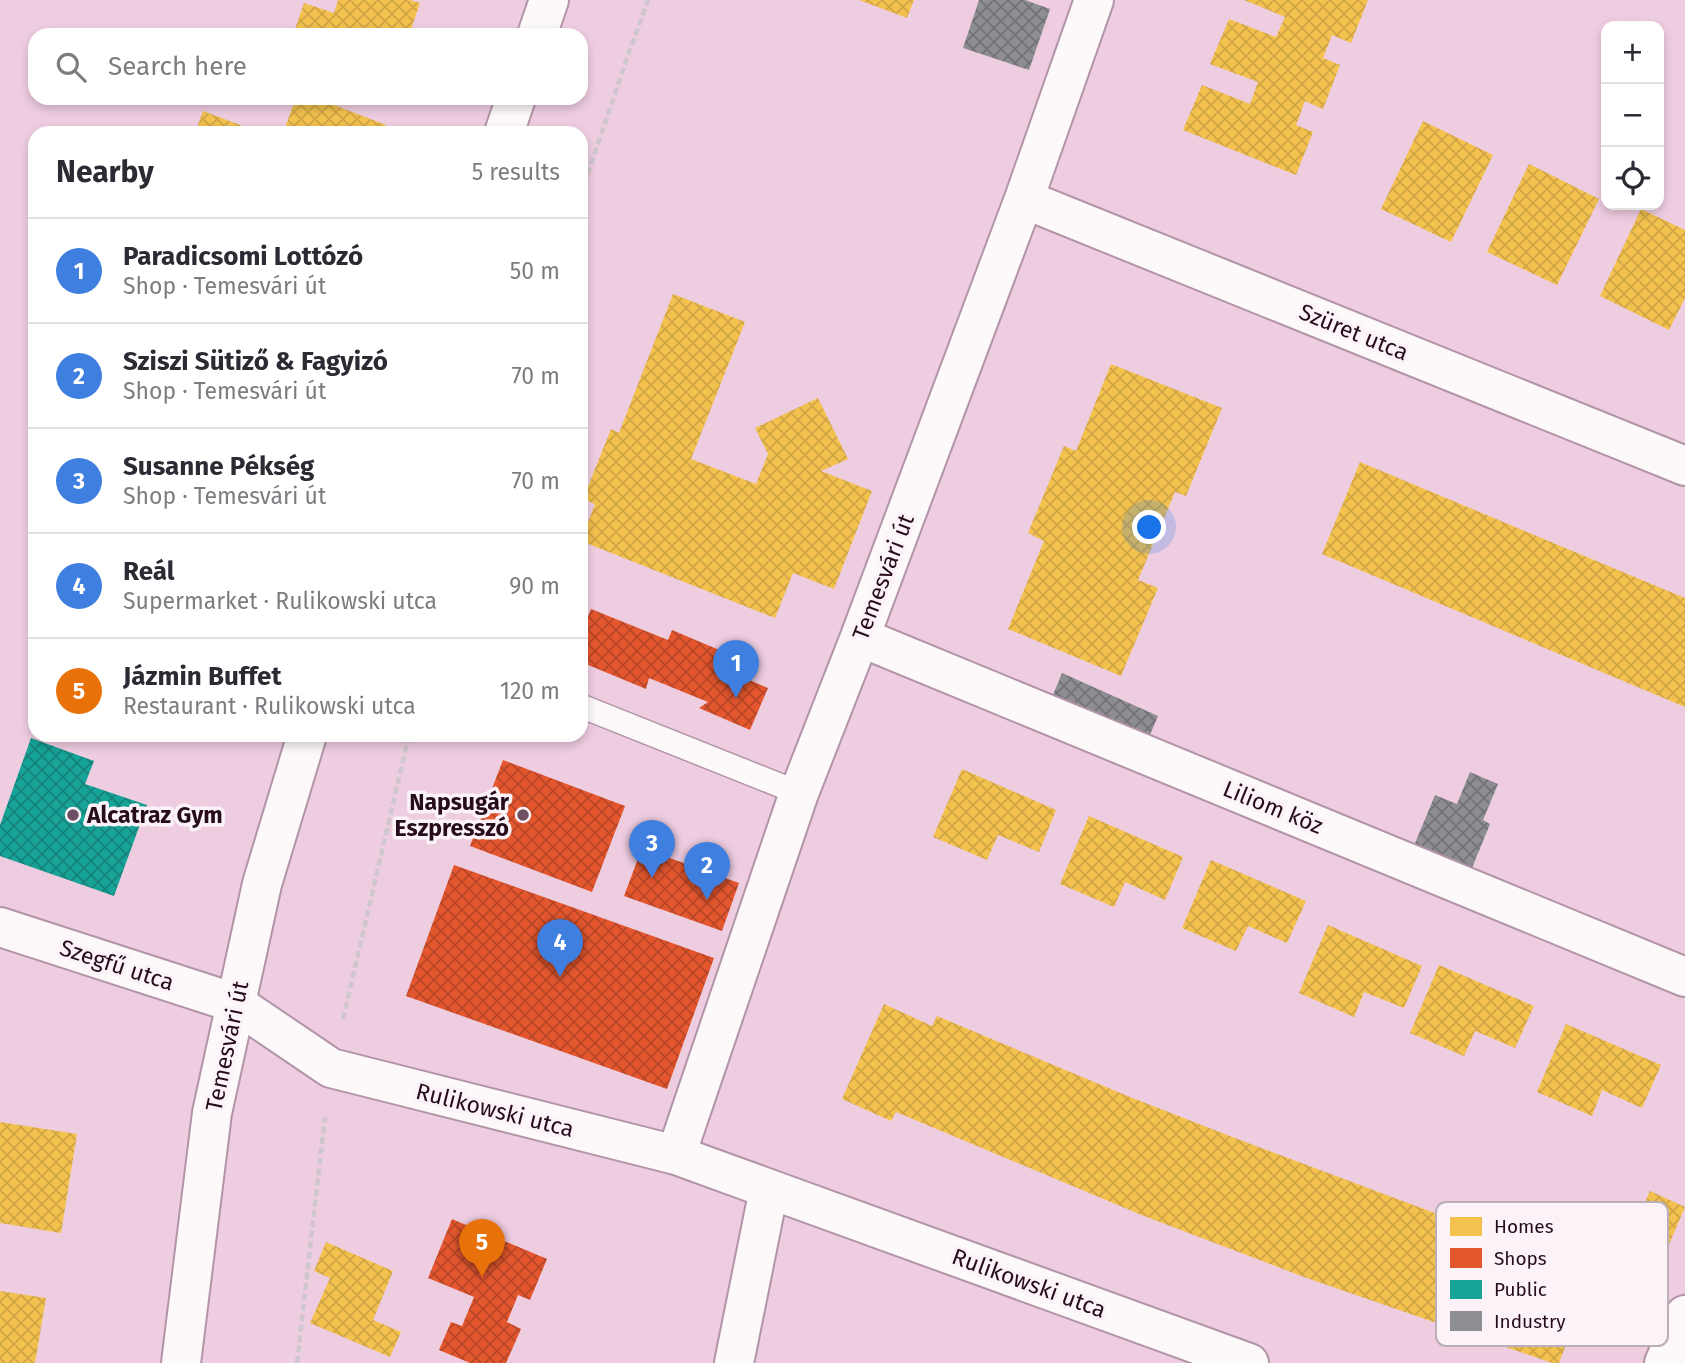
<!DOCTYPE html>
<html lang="en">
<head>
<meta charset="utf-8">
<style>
	:root { --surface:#fff; --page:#f2f2f3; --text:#2b2b33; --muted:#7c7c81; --line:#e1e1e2; --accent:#6d5062 }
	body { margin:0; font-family:"Fira Sans",sans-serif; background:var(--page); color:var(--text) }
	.controls { position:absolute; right:21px; top:21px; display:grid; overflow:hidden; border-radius:14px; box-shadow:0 4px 10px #0003 }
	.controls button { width:63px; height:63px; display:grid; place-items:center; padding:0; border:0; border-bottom:2px solid var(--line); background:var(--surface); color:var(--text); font:35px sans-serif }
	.you { position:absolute; left:1150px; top:528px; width:24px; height:24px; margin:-18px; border:5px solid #fff; border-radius:50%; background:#1a73e8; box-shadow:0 0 0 10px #1a73e833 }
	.badge { display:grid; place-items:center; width:46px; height:46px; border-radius:50%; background:var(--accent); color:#fff; font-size:23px; font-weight:700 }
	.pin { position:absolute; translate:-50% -58px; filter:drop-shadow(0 2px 4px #0008) }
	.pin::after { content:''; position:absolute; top:37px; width:24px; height:21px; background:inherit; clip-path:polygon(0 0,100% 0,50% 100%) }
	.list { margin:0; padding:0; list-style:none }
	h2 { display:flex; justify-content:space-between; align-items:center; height:91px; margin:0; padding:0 28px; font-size:30px }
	h2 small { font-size:23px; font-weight:400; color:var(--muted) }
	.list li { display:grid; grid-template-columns:46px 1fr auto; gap:21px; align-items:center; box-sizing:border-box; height:105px; padding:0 28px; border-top:2px solid var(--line) }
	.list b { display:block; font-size:26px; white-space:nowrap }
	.list p { margin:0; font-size:23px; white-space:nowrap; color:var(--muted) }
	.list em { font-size:23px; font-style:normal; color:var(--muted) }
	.icon { flex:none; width:38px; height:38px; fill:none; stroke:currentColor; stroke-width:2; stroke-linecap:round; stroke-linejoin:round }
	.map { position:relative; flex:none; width:1685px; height:1363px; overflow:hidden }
	.search { position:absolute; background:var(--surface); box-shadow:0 4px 10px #0003; left:28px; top:28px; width:560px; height:77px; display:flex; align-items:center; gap:18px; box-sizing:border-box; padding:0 24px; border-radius:21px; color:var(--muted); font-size:26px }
	.panel { position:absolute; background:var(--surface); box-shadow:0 4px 10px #0003; left:28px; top:126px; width:560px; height:616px; border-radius:21px }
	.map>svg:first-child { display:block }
	.homes { fill:url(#homes-cross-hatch) }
	.shops { fill:url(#shops-cross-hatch) }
	.public { fill:url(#public-cross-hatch) }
	.industry { fill:url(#industry-cross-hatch) }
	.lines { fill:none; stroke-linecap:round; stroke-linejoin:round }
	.lane-casing { stroke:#b195a6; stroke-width:26 }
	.street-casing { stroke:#b195a6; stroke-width:42 }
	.secondary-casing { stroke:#b195a6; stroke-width:42 }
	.path { stroke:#d0c6cd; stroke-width:4.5; stroke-dasharray:7 3.5; stroke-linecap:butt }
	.lane { stroke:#fdf8fa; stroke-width:23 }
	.street { stroke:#fdf8fa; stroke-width:38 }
	.secondary { stroke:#fdf8fa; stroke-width:38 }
	.poi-dot { fill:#6d5062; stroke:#fbf3f7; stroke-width:2.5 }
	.labels { text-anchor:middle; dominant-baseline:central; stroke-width:7; stroke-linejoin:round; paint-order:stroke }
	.street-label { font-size:23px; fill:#270c1e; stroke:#fbf3f7 }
	.poi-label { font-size:23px; font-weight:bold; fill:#270c1e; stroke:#fbf3f7; text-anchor:end }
	.key { fill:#fbf3f7; stroke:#bbaeb6; stroke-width:2 }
	.key-label { font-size:19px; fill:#270c1e }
</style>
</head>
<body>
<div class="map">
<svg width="1685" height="1363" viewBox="0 0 1685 1363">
	<defs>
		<pattern id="homes-cross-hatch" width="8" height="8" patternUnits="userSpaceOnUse" patternTransform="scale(1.75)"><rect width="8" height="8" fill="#f2c14e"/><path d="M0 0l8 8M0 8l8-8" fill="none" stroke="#d0a544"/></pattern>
		<pattern id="shops-cross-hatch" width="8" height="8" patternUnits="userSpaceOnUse" patternTransform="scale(1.75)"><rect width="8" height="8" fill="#e4572e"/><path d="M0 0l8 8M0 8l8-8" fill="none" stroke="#b94627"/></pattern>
		<pattern id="public-cross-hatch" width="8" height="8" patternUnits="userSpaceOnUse" patternTransform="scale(1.75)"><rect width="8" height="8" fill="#17a398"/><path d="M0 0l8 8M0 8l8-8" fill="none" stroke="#15837b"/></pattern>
		<pattern id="industry-cross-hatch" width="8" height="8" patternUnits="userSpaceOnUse" patternTransform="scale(1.75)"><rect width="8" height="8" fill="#8d8d92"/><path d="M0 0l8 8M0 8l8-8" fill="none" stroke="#737277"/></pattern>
	</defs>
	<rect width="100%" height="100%" fill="#efcde1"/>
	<!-- homes -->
	<path class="homes" d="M 338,0 L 410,0 L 420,3 L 409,35 L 293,35 L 304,3 L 334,13 Z
		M 859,0 L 914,0 L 907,18 Z
		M 1244,0 L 1368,0 L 1351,43 L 1332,35 L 1323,58 L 1340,65 L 1323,109 L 1305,101 L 1296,125 L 1313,132 L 1296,175 L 1183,130 L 1202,85 L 1250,104 L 1258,82 L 1210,64 L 1229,19 L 1276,37 L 1285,17 Z
		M 296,98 L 316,98 L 386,125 L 383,133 L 283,133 Z
		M 203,111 L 261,133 L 195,133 Z
		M 1423,121 L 1493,155 L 1451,242 L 1381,209 Z
		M 1529,164 L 1599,199 L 1557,285 L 1487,252 Z
		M 1641,209 L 1685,230 L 1685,298 L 1669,330 L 1600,296 Z
		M 673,294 L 745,322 L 691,459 L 756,484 L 768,454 L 755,428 L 818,398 L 848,459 L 821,471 L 872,491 L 834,589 L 793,573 L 775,618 L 581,541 L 595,504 L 583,499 L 611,429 L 619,433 Z
		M 1111,364 L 1222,408 L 1186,496 L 1175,492 L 1138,580 L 1158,588 L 1121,676 L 1008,629 L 1044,541 L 1028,533 L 1064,446 L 1076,451 Z
		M 1360,462 L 1685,598 L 1685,707 L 1322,554 Z
		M 962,769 L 1056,810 L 1039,852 L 998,835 L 987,860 L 933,837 Z
		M 1089,816 L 1183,857 L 1165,900 L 1125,882 L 1114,907 L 1060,884 Z
		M 1211,860 L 1306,901 L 1287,943 L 1248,926 L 1236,951 L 1182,928 Z
		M 1328,925 L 1422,966 L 1404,1008 L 1364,992 L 1354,1017 L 1299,993 Z
		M 1439,965 L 1534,1006 L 1515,1048 L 1475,1031 L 1464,1056 L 1410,1033 Z
		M 884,1004 L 932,1026 L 937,1016 L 1130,1097 L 1235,1138 L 1547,1255 L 1559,1228 L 1604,1245 L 1559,1363 L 1552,1363 L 1304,1277 L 1144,1216 L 896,1112 L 891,1121 L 842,1099 Z
		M 1566,1024 L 1661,1065 L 1642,1108 L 1602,1090 L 1592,1116 L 1537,1092 Z
		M 0,1122 L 77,1134 L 61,1233 L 0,1223 Z
		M 1650,1191 L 1685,1207 L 1664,1256 L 1628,1240 Z
		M 326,1242 L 393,1271 L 373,1320 L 401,1332 L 390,1357 L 310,1323 L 330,1278 L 314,1271 Z
		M 0,1291 L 46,1298 L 35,1363 L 0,1363 Z"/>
	<!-- shops -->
	<path class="shops" d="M 591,609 L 668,640 L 672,630 L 724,652 L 718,667 L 768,688 L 750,730 L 699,708 L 708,702 L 649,678 L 646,689 L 581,662 L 581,634 Z
		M 503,760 L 625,806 L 592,892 L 470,846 Z
		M 642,848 L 739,883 L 722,931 L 624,896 Z
		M 454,865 L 714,958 L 667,1089 L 406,996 Z
		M 452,1219 L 547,1259 L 530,1300 L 518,1295 L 507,1322 L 521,1329 L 506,1363 L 470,1363 L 439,1350 L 451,1322 L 462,1326 L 474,1297 L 428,1278 Z"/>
	<!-- public -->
	<path class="public" d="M 31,738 L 94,761 L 85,784 L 147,805 L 114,896 L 0,856 L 0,825 Z"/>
	<!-- industry -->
	<path class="industry" d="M 979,0 L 1025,0 L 1050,9 L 1029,70 L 963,48 Z
		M 1062,673 L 1158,716 L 1144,749 L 1048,707 Z
		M 1470,772 L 1498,784 L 1483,820 L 1490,824 L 1465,885 L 1408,860 L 1435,795 L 1457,804 Z"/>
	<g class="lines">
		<!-- lane casing -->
		<g class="lane-casing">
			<path id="lane" d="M 581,706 L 799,793"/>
		</g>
		<!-- street casing -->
		<g class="street-casing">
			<path id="street" d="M 1024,199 L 1685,466
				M 860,637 L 1685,977
				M 0,927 L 235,1003 L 331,1068 L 676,1155 L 1249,1363
				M 676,1155 L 799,793 L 860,637 L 1024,199 L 1094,0
				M 734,1363 L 769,1189
				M 1664,1363 L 1685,1315"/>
		</g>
		<!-- secondary casing -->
		<g class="secondary-casing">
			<path id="secondary" d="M 537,35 L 549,0
				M 504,133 L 516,98
				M 181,1363 L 212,1113 L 262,884 L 307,735"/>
		</g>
		<!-- path -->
		<path class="path" d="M 581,194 L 626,61 L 648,0
			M 343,1019 L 409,735
			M 297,1363 L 325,1117"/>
		<!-- lane -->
		<use href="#lane" class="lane"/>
		<!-- street -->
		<use href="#street" class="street"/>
		<!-- secondary -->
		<use href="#secondary" class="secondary"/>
	</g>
	<!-- markers -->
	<g class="poi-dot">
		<circle cx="73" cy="815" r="7"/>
		<circle cx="523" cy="815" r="7"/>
	</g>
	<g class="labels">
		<!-- street labels -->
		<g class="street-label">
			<text transform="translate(1354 332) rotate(22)">Szüret utca</text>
			<text transform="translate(883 577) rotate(-69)">Temesvári út</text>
			<text transform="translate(1273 807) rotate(22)">Liliom köz</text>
			<text transform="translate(117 965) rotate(18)">Szegfű utca</text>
			<text transform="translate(227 1046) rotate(-78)">Temesvári út</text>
			<text transform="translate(495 1110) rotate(14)">Rulikowski utca</text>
			<text transform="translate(1029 1283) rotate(20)">Rulikowski utca</text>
		</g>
		<!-- poi labels -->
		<g class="poi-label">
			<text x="509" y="802">Napsugár<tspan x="509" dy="26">Eszpresszó</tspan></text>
			<text x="87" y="815" text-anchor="start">Alcatraz Gym</text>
		</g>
	</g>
	<!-- legend -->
	<rect x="1436" y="1202" width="232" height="144" rx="10" class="key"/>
	<rect x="1450" y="1217" width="32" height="19" fill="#f2c14e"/>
	<rect x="1450" y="1248" width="32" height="20" fill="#e4572e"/>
	<rect x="1450" y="1280" width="32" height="19" fill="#17a398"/>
	<rect x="1450" y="1311" width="32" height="20" fill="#8d8d92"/>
	<g class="key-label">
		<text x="1494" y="1233">Homes</text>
		<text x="1494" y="1265">Shops</text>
		<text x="1494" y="1296">Public</text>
		<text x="1494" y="1328">Industry</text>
	</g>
</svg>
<div class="controls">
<button>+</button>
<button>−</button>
<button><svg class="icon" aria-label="locate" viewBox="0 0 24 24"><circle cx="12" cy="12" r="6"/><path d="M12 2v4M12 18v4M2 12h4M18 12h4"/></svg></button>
</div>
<div class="you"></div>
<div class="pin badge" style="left:736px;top:698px;background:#3f7fe0">1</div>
<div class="pin badge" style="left:707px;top:900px;background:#3f7fe0">2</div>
<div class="pin badge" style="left:652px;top:878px;background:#3f7fe0">3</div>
<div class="pin badge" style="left:560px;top:977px;background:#3f7fe0">4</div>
<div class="pin badge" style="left:482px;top:1277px;background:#e8710a">5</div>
<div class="search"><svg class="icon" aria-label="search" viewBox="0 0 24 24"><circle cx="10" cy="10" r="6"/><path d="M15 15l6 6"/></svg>Search here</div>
<section class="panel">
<h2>Nearby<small>5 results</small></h2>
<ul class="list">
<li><span class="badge" style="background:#3f7fe0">1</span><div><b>Paradicsomi Lottózó</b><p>Shop · Temesvári út</p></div><em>50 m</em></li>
<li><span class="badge" style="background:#3f7fe0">2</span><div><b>Sziszi Sütiző &amp; Fagyizó</b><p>Shop · Temesvári út</p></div><em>70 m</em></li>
<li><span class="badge" style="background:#3f7fe0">3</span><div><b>Susanne Pékség</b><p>Shop · Temesvári út</p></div><em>70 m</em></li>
<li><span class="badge" style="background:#3f7fe0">4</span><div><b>Reál</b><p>Supermarket · Rulikowski utca</p></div><em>90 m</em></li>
<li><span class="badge" style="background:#e8710a">5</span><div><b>Jázmin Buffet</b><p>Restaurant · Rulikowski utca</p></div><em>120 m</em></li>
</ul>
</section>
</div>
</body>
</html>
